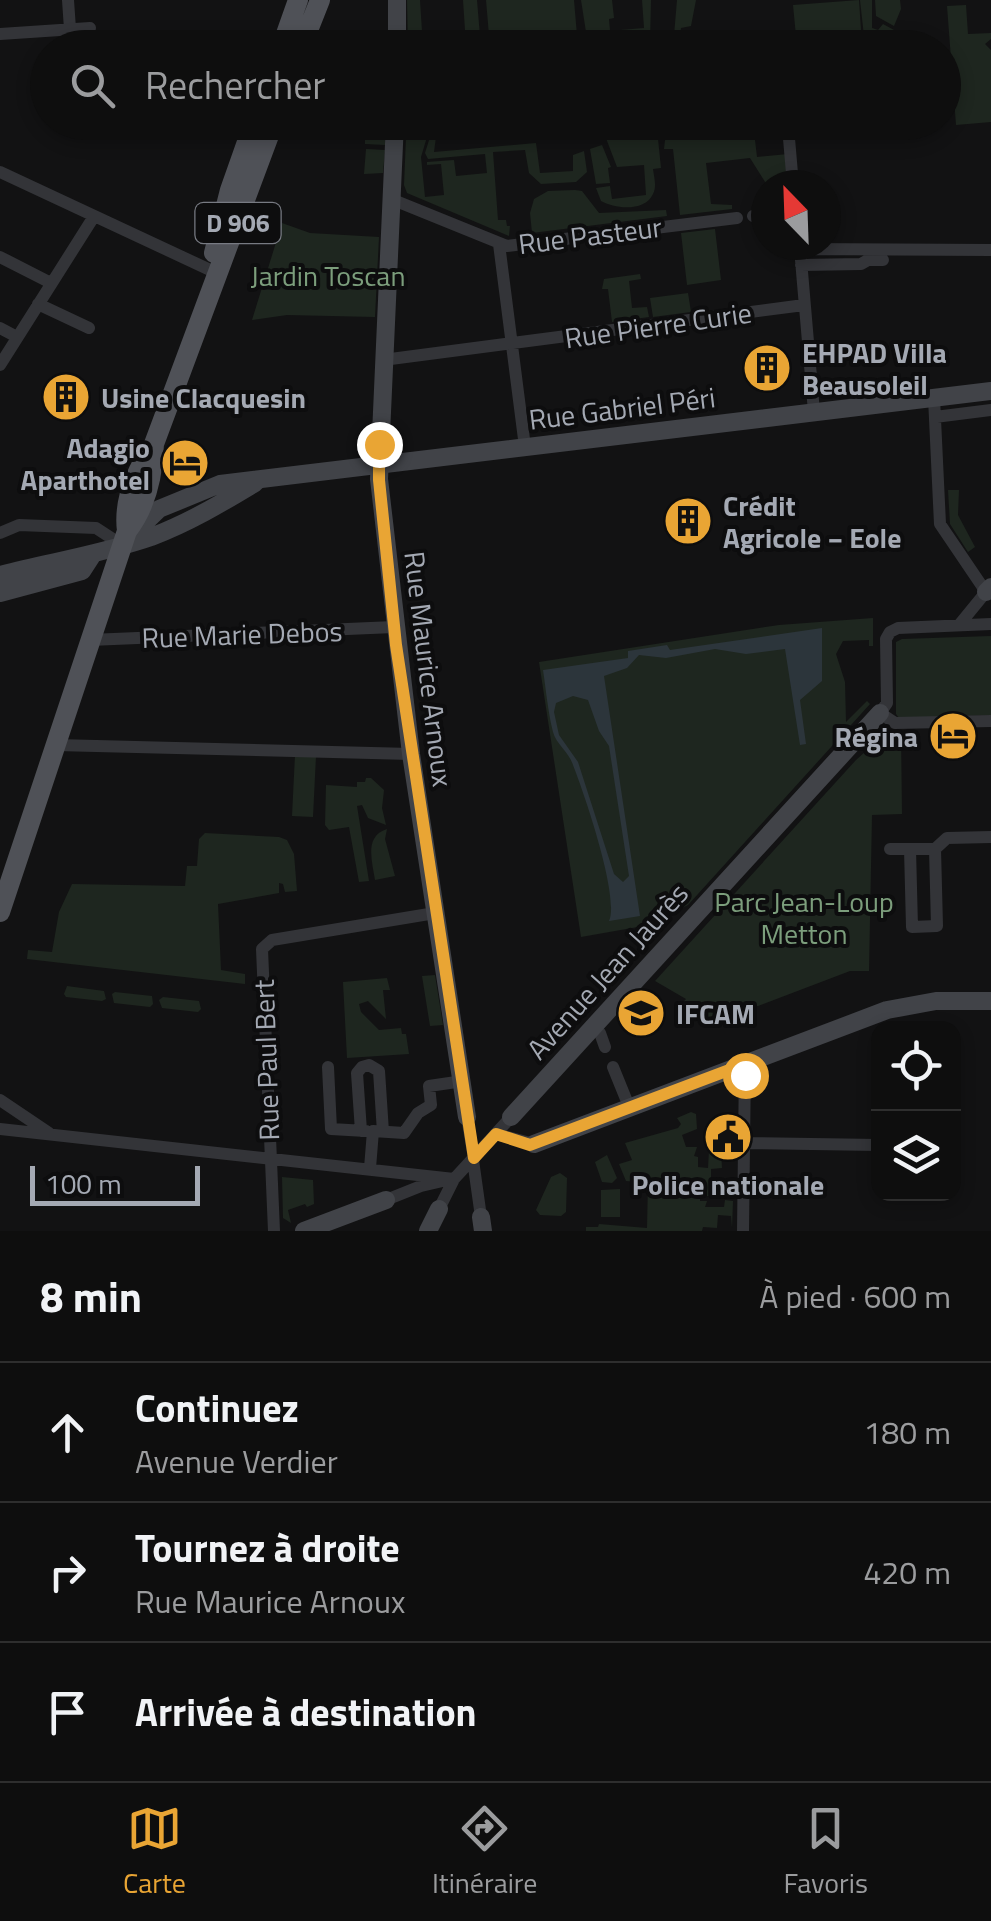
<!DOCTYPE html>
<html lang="fr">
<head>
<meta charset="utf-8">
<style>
	:root { --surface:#0e0e0e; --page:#171717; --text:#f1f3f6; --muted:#9b9c9e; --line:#2e2e2e; --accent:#e9a534 }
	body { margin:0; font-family:"Titillium Web",sans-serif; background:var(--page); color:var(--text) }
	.controls { position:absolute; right:30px; bottom:30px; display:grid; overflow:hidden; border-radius:20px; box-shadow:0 5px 15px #0003 }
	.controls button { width:90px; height:90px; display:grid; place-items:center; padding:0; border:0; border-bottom:2px solid var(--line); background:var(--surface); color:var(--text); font:50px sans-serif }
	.compass { position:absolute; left:751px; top:170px; width:90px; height:90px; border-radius:50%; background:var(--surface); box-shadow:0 5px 15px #0003; rotate:337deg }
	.scale { position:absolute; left:30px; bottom:25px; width:170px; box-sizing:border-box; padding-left:10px; border:5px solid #a4a9b3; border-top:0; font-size:28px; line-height:35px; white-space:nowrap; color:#a4a9b3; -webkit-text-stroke:8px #0d0d0e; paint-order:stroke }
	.stop { position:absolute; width:30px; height:30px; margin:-22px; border:8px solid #e9a534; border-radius:50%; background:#fff }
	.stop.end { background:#e9a534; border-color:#fff; box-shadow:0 2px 10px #0008 }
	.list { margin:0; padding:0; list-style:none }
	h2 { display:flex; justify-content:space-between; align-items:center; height:130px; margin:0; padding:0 40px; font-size:42px }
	h2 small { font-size:32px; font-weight:400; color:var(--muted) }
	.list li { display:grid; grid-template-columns:65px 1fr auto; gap:30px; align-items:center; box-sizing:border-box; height:140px; padding:0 40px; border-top:2px solid var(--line) }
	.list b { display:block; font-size:38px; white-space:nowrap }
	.list p { margin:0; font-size:32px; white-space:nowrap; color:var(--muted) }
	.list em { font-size:32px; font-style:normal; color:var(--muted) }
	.icon { flex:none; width:55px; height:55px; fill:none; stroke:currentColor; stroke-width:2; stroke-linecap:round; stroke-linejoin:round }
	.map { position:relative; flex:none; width:991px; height:1231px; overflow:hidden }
	.search { position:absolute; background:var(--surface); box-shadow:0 5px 15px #0003; left:30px; right:30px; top:30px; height:110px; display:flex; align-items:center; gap:25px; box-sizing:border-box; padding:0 35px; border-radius:55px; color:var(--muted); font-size:38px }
	.sheet { height:550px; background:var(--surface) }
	nav { display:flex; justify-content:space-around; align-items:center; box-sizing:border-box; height:140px; border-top:2px solid var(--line); background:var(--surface); font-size:28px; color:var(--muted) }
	nav a { display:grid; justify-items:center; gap:5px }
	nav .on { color:var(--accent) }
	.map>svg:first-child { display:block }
	.green { fill:#1e261f }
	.water { fill:#2c353b; fill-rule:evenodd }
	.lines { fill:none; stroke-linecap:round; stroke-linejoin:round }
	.street { stroke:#333438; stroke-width:12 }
	.secondary { stroke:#414348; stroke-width:18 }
	.primary { stroke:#4f5157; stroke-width:20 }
	.route { stroke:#e9a534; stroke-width:12 }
	.labels { text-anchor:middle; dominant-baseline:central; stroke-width:8; stroke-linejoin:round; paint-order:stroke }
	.shield { fill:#0d0d0e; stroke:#777a82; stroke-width:2.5 }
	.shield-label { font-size:25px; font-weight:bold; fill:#a4a9b3 }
	.street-label { font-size:28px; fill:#a4a9b3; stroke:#0d0d0e }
	.park-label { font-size:28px; fill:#7c9e7c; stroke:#0d0d0e }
	.poi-label { font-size:28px; font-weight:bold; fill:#a4a9b3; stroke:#0d0d0e; text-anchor:start }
</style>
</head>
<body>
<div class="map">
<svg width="991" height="1231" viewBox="0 0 991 1231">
	<rect width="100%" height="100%" fill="#121213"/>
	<!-- green -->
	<path class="green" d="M 407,0 L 420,0 L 423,47 L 408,47 Z
		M 463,0 L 477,0 L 480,36 L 477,41 L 466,45 Z
		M 486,0 L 574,0 L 578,47 L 490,47 Z
		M 581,0 L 612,0 L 614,18 L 609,19 L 611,42 L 603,42 L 603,35 L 586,32 Z
		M 642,0 L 651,0 L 650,42 L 621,44 L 620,30 L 644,28 Z
		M 677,0 L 696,0 L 691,26 L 681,28 L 679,47 L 673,47 Z
		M 859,0 L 861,30 L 796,36 L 793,5 Z
		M 860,0 L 872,0 L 872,28 L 878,30 L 883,24 L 894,30 L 895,43 L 865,45 Z
		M 875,0 L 900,0 L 901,9 L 894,26 L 876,16 Z
		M 966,5 L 968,34 L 991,33 L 991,39 L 985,44 L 991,50 L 991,122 L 956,125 L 947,6 Z
		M 365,123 L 386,123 L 385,145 L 365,144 Z
		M 473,123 L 531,123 L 533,137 L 474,140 Z
		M 667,123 L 686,123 L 686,128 L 711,128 L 711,123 L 733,123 L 734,130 L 747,130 L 748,140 L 755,140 L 757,157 L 788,154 L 790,185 L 767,185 L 750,158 L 706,163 L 711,204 L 732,205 L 732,209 L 680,215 L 673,149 L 664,149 Z
		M 657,129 L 661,168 L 653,169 C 654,177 657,186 653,194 C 645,212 615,209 601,201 L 596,188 L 610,186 L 612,199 L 646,195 L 644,165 L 617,167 L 604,133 Z
		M 406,137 L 427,137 L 421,157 L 425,197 L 444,195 L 441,164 L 427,165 L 427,162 L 454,160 L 456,176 L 487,173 L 485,154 L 428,159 L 425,153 L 430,137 L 436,137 L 434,152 L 536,143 L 540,173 L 573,171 L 573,155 L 584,151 L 587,172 L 576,182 L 541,184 L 529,173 L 525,150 L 493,152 L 498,220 L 506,220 L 507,226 L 510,226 L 509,236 L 407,193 L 404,185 Z
		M 602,145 L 611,167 L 608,168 L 610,183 L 596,184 L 590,149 Z
		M 366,149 L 385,150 L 383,173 L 364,174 Z
		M 575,190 L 582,191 L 599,213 L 666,210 L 667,216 L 532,233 L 530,213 L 534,199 L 548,191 Z
		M 282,223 L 310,233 L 379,237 L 375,317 L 287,315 L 252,320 Z
		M 715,229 L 721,280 L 687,285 L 681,233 Z
		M 640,274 L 641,279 L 629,281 L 632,308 L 647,307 L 649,317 L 612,322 L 608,289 L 602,289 L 604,279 Z
		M 688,293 L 691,312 L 653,317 L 650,298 Z
		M 948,490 L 959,490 L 958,515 L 975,547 L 968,552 L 950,524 Z
		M 873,618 L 873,646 L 869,646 L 869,640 L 843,641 L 836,654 L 845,682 L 846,722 L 867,701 L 870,704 L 688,905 L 649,925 L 581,937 L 539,662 L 779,625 Z
		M 991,636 L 991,715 L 899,718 L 896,714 L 896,642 L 902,639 Z
		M 886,733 L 901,733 L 902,814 L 872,815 L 869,971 L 850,971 L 758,1006 L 741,1005 L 698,1022 L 676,1010 L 686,999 L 655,981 L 856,760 Z
		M 295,755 L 316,756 L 313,817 L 292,816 Z
		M 366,778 L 371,778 L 384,790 L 382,808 L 386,825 L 368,818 L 362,805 L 357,806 L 369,881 L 359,882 L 349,827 L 329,830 L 325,825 L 326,785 L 357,787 L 357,782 L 365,782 Z
		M 387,829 L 385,839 L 395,876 L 375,880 C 372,861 364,836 387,829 Z
		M 205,833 L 279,837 L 287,840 L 294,854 L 297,891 L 285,892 L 283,884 L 279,883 L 279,893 L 218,904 L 221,970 L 245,974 L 245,984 L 27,959 L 28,950 L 52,952 L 59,912 L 72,884 L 185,886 L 187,866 L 197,866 L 199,839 Z
		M 435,975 L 443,1025 L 430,1026 L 422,976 Z
		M 387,978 L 390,990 L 383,990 L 386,1019 L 368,1001 L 359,1004 L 361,1012 L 379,1030 L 401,1028 L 402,1034 L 406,1034 L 409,1054 L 347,1058 L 343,982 Z
		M 67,986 L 104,991 L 106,999 L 102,1001 L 66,997 L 64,994 Z
		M 115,992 L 152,996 L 153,1004 L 150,1007 L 114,1003 L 112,994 Z
		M 163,997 L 199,1001 L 201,1009 L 198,1012 L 162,1008 L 159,1000 Z
		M 691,1112 L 696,1114 L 697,1129 L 682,1135 L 686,1147 L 697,1147 L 694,1156 L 698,1157 L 698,1167 L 708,1168 L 709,1150 L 721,1151 L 722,1168 L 711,1169 L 711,1178 L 718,1184 L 718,1196 L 700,1196 L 700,1201 L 707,1201 L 705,1207 L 724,1207 L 725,1200 L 733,1201 L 732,1228 L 731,1216 L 718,1215 L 717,1228 L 703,1227 L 702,1231 L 586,1231 L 586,1227 L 598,1227 L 599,1224 L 647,1228 L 648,1183 L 626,1181 L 619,1164 L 632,1160 L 625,1143 L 678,1128 L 681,1124 L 677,1118 Z
		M 607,1155 L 617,1178 L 612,1183 L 602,1182 L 595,1162 Z
		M 560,1173 L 567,1178 L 566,1212 L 561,1216 L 540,1215 L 536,1210 L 551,1177 Z
		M 282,1177 L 313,1180 L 314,1204 L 307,1207 L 305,1204 L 288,1210 L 291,1223 L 283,1218 Z
		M 620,1189 L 620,1217 L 601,1217 L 601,1190 Z"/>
	<!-- water -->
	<path class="water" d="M 822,628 L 822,681 L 800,700 L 806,744 L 800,745 L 785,649 L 746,654 L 715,649 L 666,658 L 639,655 L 627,668 L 604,676 L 640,916 L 609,921 C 620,897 584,793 573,765 C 569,752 556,744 553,732 C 548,712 546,690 543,670 L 628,658 L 628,651 L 667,645 L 670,650 ZM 573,696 L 588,700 L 599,731 L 609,746 L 629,876 L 623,882 L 614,874 L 578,762 L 559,735 L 554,712 L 556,703 Z"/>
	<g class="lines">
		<!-- street -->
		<path class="street" d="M 68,0 L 70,29
			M 0,34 L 90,28
			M 788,127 L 793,185
			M 753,129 L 837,122
			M 0,172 L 208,269
			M 391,199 L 507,246 L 737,218
			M 753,216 L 766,214
			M 499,244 L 525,447
			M 800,249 L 991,250
			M 0,257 L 51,283
			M 801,260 L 814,412
			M 801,265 L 861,264 L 868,260 L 883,260
			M 38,304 L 89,328
			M 0,328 L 17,337
			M 383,360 L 804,305
			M 0,365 L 93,218
			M 934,398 L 940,524 L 986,592 L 959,625
			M 935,417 L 991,410
			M 0,533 L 19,525 L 96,528 L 122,545
			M 991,624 L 898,628 L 890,632 L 886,639 L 887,703 L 880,713 L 895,723 L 991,721
			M 90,640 L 394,627
			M 56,745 L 411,754
			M 890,849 L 935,849
			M 910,849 L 912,927 L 937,926 L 935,849
			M 935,849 L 947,838 L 991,837
			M 600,1033 L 605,1047
			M 328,1067 L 331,1129 L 366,1131
			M 613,1067 L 626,1099
			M 0,1100 L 49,1133
			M 467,1117 L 474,1159
			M 0,1129 L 454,1179
			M 361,1131 L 357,1073 L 362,1067 L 369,1065 L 379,1071 L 383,1132
			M 496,1134 L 534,1144
			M 745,1143 L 878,1145
			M 473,1160 L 481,1217
			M 370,1168 L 373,1131 L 404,1133 L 418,1113 L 431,1105 L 429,1086 L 463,1081
			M 386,1200 L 421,1186 L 447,1180
			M 439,1209 L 454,1179 L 511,1117
			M 274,1231 L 262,949 L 272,940 L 435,913
			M 743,1231 L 745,1064"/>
		<!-- secondary -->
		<path class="secondary" d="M 397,48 L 397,0
			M 395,122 L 379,479 L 411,754 L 467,1117
			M 129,538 L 159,509 L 220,484 L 991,391
			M 0,575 C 50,562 102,554 151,537 C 188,523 222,503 255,483
			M 986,592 L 991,587
			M 0,593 L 82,571 L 93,554
			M 511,1117 L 880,713
			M 534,1144 L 887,1010 L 936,1001 L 991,1001
			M 481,1217 L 483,1231
			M 304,1231 L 386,1200
			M 428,1231 L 439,1209"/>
		<!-- primary -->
		<path class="primary" d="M 281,48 L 298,0
			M 301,48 L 320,0
			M 214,253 L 230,190 L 254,122
			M 127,531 C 123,500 137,469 154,444 L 274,122
			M 0,912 L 127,531 C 146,507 153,475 154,444"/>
	</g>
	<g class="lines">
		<!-- route -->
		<path class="route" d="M 379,444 L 379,480 L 396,645 L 474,1158 L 496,1134 L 530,1145 L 745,1064 L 745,1075"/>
	</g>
	<!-- icons -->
	<defs>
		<g id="building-disc" transform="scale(2.5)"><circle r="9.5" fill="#e9a534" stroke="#0d0d0e"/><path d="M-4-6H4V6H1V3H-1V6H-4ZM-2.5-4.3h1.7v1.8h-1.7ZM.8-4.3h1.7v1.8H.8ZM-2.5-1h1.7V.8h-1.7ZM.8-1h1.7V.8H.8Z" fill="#111"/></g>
		<g id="hotel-disc" transform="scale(2.5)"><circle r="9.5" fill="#e9a534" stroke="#0d0d0e"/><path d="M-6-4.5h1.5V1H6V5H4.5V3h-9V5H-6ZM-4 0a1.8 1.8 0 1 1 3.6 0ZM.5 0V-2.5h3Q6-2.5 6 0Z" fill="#111"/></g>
		<g id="university-disc" transform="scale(2.5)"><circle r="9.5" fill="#e9a534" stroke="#0d0d0e"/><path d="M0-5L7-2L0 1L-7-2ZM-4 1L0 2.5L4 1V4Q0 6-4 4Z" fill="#111"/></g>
		<g id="civic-disc" transform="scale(2.5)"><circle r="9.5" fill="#e9a534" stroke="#0d0d0e"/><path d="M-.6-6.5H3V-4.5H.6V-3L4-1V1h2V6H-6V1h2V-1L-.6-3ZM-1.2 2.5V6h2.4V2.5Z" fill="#111"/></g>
	</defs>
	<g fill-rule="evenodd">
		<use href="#building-disc" x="767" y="368"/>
		<use href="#building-disc" x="66" y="397"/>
		<use href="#hotel-disc" x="185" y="463"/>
		<use href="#building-disc" x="688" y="521"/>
		<use href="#hotel-disc" x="953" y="736"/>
		<use href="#university-disc" x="641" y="1013"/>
		<use href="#civic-disc" x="728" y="1137"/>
	</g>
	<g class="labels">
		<!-- shield labels -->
		<rect class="shield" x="195.5" y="203" width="85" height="40" rx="8"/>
		<g class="shield-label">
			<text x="238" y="223">D 906</text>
		</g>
		<!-- street labels -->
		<g class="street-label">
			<text transform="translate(590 235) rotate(-7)">Rue Pasteur</text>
			<text transform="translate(658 325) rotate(-8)">Rue Pierre Curie</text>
			<text transform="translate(622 408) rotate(-7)">Rue Gabriel Péri</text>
			<text transform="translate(242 634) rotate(-2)">Rue Marie Debos</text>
			<text transform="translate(429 669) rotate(83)">Rue Maurice Arnoux</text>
			<text transform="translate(607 971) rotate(-48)">Avenue Jean Jaurès</text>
			<text transform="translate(266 1060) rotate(-92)">Rue Paul Bert</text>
		</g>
		<!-- park labels -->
		<g class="park-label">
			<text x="328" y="275">Jardin Toscan</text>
			<text x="804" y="901">Parc Jean-Loup<tspan x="804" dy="32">Metton</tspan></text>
		</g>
		<!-- poi labels -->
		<g class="poi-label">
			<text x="802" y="352">EHPAD Villa<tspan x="802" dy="32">Beausoleil</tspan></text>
			<text x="101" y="397">Usine Clacquesin</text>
			<text x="150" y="447" text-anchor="end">Adagio<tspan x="150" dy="32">Aparthotel</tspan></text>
			<text x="723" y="505">Crédit<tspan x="723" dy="32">Agricole − Eole</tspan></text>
			<text x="918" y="736" text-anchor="end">Régina</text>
			<text x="676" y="1013">IFCAM</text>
			<text x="728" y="1184" text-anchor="middle">Police nationale</text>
		</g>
	</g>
</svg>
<div class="controls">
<button><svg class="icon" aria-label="locate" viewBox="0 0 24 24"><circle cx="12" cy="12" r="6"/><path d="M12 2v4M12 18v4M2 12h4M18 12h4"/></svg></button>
<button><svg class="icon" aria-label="layers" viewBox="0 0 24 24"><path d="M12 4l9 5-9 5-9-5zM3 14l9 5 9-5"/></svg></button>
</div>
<svg class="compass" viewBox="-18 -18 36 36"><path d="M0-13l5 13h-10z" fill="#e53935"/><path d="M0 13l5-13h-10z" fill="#9b9c9e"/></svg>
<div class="scale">100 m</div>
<div class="stop" style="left:745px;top:1075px"></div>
<div class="stop end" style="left:379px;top:444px"></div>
<div class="search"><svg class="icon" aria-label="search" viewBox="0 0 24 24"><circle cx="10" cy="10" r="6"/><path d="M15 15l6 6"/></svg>Rechercher</div>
</div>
<section class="sheet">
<h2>8 min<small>À pied · 600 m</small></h2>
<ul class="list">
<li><svg class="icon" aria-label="ahead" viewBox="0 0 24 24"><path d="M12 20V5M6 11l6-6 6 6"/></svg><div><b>Continuez</b><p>Avenue Verdier</p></div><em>180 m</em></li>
<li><svg class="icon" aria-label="right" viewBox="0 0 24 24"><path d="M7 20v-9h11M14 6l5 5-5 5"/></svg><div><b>Tournez à droite</b><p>Rue Maurice Arnoux</p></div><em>420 m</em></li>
<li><svg class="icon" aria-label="arrive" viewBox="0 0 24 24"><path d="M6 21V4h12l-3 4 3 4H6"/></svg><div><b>Arrivée à destination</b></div></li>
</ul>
</section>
<nav>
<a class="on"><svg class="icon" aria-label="map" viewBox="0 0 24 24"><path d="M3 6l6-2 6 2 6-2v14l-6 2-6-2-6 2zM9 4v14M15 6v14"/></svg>Carte</a>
<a><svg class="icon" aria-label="directions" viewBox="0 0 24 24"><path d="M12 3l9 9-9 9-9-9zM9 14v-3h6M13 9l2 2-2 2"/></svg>Itinéraire</a>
<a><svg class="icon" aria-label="saved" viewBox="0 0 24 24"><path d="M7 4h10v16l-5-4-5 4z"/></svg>Favoris</a>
</nav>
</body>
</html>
